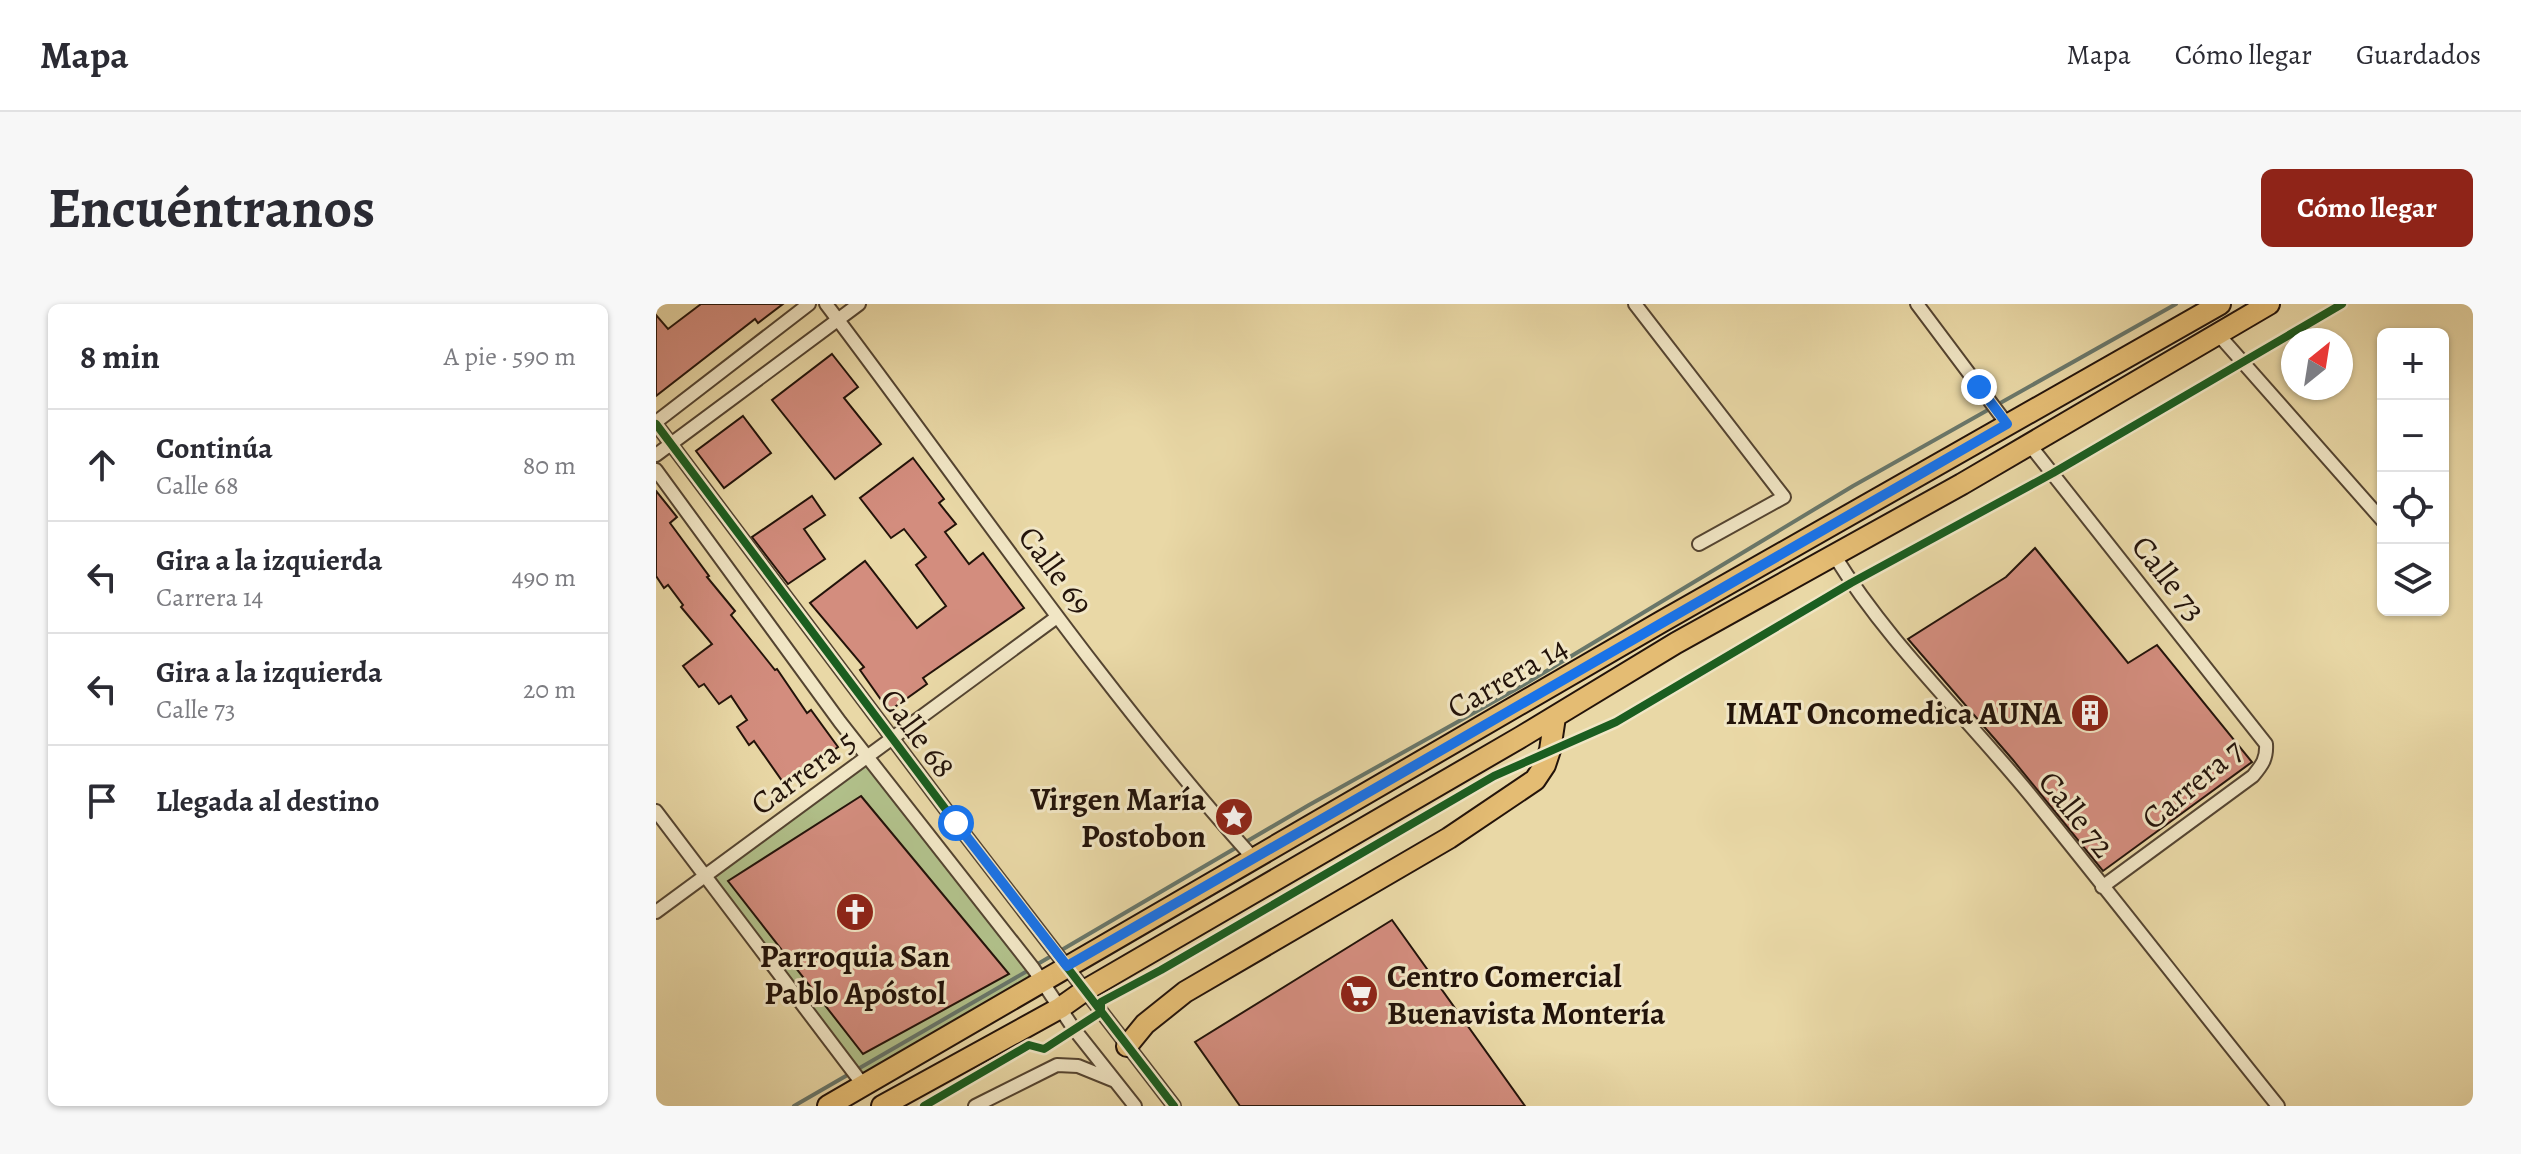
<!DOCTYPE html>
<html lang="es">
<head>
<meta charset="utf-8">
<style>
	:root { --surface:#fff; --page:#f7f7f7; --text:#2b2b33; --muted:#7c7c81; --line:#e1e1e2; --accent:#8f2418 }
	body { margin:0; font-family:Alegreya,serif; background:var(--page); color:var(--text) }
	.controls { position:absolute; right:24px; top:24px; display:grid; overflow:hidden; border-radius:12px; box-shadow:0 2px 6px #0004 }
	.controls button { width:72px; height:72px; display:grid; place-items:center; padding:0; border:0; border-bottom:2px solid var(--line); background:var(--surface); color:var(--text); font:40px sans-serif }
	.compass { position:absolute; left:1625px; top:24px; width:72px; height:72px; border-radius:50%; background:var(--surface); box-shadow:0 2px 6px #0004; rotate:30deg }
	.stop { position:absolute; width:24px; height:24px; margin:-18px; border:6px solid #1a73e8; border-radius:50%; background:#fff }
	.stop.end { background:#1a73e8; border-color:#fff; box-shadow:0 2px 8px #0008 }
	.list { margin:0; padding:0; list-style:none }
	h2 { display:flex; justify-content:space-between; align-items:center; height:104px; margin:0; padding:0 32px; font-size:34px }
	h2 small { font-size:26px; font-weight:400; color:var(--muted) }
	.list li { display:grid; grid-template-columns:52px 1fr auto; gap:24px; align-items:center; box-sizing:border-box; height:112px; padding:0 32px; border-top:2px solid var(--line) }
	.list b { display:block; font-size:30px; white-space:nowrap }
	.list p { margin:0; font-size:26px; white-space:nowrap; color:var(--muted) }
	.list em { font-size:26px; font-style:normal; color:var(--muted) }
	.icon { flex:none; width:44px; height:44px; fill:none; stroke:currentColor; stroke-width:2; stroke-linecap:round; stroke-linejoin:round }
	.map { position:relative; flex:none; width:1817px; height:802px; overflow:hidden; border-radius:12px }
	header { display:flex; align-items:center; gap:48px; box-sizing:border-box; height:112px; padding:0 40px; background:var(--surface); border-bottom:2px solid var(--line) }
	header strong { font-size:38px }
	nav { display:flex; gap:44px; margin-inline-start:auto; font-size:28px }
	.intro { display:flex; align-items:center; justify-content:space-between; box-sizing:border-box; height:192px; padding:0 48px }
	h1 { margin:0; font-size:56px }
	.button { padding:20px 36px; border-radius:12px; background:var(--accent); color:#fff; font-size:28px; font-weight:700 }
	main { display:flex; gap:48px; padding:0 48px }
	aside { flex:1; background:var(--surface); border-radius:12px; box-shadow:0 2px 6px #0004 }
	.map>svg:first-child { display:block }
	.green { fill:#b1c08a; stroke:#6a6a4a; stroke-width:2 }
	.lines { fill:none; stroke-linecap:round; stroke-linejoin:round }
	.stream { stroke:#69776a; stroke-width:4 }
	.building { fill:#d38d7e; stroke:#23130a; stroke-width:2 }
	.street-casing { stroke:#544431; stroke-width:16 }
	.primary-casing { stroke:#23130a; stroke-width:24 }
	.street { stroke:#f1e6c5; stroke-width:12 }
	.primary { stroke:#e4bc73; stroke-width:20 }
	.cycleway-casing { stroke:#f1e6c5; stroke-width:13 }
	.cycleway { stroke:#1b5e20; stroke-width:8 }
	.route { stroke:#1a73e8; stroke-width:10 }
	.labels { text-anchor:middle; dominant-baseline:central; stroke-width:6; stroke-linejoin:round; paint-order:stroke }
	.street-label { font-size:32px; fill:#23130a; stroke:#f1e6c5 }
	.poi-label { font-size:32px; font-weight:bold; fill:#23130a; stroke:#f1e6c5; text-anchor:end }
</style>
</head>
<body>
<header>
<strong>Mapa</strong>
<nav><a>Mapa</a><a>Cómo llegar</a><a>Guardados</a></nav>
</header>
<div class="intro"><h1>Encuéntranos</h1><a class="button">Cómo llegar</a></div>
<main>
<aside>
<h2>8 min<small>A pie · 590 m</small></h2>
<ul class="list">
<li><svg class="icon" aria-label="ahead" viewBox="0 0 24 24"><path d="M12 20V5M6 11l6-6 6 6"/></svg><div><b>Continúa</b><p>Calle 68</p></div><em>80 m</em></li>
<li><svg class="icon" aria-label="left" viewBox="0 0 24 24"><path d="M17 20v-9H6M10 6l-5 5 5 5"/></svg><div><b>Gira a la izquierda</b><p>Carrera 14</p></div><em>490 m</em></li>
<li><svg class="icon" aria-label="left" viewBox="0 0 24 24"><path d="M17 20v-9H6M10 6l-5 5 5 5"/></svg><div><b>Gira a la izquierda</b><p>Calle 73</p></div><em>20 m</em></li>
<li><svg class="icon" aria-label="arrive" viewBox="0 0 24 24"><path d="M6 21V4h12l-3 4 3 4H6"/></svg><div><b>Llegada al destino</b></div></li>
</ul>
</aside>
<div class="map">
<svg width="1817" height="802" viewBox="0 0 1817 802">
	<rect width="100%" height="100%" fill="#e9d8a6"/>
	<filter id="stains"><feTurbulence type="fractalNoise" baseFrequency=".0025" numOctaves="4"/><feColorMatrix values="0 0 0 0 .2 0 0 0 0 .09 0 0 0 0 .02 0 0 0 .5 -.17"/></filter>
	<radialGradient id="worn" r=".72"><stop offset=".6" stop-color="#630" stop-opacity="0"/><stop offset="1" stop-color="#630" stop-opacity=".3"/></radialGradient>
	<!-- green -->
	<path class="green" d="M 211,453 L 387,677 L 208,782 L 49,571 Z"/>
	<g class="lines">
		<!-- stream -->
		<path class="stream" d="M 380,661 L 653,501 L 864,383 L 1197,182 L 1520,0
			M 138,802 L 373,666"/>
	</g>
	<!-- building -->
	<path class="building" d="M 45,0 L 127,0 L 102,19 L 99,15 L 0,92 L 0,11 L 12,25 Z
		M 176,50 L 202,83 L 188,94 L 225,140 L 179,175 L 116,96 Z
		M 87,112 L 115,149 L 68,184 L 40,147 Z
		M 257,154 L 288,195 L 283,199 L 300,220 L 289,228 L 313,260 L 327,249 L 368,304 L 267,374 L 271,380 L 233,407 L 204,366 L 208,363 L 154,299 L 209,257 L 261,324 L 290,302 L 260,261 L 270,253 L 248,225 L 235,234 L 204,194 Z
		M 0,187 L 21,213 L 14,219 L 53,272 L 51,273 L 79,307 L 75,311 L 119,366 L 121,365 L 151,409 L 155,406 L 182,443 L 129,481 L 98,437 L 93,441 L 81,423 L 91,416 L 75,392 L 63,400 L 48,380 L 43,383 L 27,362 L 56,340 L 25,303 L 27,301 L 12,281 L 8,284 L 0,272 Z
		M 156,192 L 169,211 L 148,225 L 169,255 L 132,280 L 96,233 Z
		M 1379,244 L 1472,359 L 1501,341 L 1596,458 L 1447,567 L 1357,456 L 1252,335 L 1350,273 Z
		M 205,492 L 353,670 L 207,750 L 72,577 Z
		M 736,616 L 869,802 L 584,802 L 539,738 Z"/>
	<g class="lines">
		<!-- street casing -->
		<g class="street-casing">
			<path id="street" d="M 170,0 C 311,186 442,381 598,555
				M 979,0 L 1128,193 L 1043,240
				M 1261,0 L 1351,120
				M 1561,29 L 1727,217
				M 0,118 L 153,0
				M 0,120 L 300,519 L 518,802
				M 1373,140 L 1610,440 C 1611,455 1606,461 1597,472 L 1446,583
				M 0,151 L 203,0
				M 0,166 L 184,418 L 377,664 L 418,725 L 479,802
				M 1178,251 C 1233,340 1309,411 1375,492 C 1458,594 1539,699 1622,802
				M 0,507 L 208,782
				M 0,608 L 401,313
				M 319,802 L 401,761 L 422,762 L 459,777"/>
		</g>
		<!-- primary casing -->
		<g class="primary-casing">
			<path id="primary" d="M 471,742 L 489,720 L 529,688 L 793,534 L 879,476 L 889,461 L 894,446 L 899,413
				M 172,802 L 1005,318 L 1564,0
				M 226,802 L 404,704 L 428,687 L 865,433 L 1020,339 L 1306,180 L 1613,0"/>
		</g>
		<!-- street -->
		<use href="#street" class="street"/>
		<!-- primary -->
		<use href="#primary" class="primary"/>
		<!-- cycleway casing -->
		<g class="cycleway-casing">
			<path id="cycleway" d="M 0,120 L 300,519 L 518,802
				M 268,802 L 373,741 L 388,745 L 445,708 L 445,698 L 505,666 L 838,472 L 960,418 L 1195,279 L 1397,169 L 1686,0"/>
		</g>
		<!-- cycleway -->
		<use href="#cycleway" class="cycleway"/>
	</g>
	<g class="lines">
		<!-- route -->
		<path class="route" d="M 300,519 L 411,662 L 1351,120 L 1323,83"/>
	</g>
	<!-- icons -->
	<defs>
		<g id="building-disc" transform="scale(2)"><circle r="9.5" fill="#8f2418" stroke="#f1e6c5"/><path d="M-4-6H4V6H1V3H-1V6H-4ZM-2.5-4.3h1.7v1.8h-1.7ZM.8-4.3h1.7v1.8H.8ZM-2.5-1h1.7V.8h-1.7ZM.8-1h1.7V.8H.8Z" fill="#fff"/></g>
		<g id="sight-disc" transform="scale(2)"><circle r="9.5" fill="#8f2418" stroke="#f1e6c5"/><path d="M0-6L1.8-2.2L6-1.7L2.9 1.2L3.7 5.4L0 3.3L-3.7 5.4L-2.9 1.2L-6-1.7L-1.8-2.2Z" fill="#fff"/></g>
		<g id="church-disc" transform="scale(2)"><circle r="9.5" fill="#8f2418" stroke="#f1e6c5"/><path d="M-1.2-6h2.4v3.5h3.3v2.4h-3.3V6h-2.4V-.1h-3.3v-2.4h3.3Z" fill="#fff"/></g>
		<g id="supermarket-disc" transform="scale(2)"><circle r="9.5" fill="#8f2418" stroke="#f1e6c5"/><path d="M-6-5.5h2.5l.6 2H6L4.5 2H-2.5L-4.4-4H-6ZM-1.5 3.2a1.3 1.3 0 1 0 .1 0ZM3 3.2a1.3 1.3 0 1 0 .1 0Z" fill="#fff"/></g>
	</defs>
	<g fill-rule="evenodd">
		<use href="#building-disc" x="1434" y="409"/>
		<use href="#sight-disc" x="578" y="513"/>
		<use href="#church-disc" x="199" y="608"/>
		<use href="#supermarket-disc" x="703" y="690"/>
	</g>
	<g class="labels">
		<!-- street labels -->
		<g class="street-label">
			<text transform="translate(400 266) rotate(53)">Calle 69</text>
			<text transform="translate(1513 274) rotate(52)">Calle 73</text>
			<text transform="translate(851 373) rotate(-30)">Carrera 14</text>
			<text transform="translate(262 429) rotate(53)">Calle 68</text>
			<text transform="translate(147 468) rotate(-36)">Carrera 5</text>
			<text transform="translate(1536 480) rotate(-40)">Carrera 7</text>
			<text transform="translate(1421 510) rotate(51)">Calle 72</text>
		</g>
		<!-- poi labels -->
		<g class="poi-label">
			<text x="1406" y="409">IMAT Oncomedica AUNA</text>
			<text x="550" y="495">Virgen María<tspan x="550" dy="37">Postobon</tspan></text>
			<text x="199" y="652" text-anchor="middle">Parroquia San<tspan x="199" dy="37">Pablo Apóstol</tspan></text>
			<text x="731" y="672" text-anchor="start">Centro Comercial<tspan x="731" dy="37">Buenavista Montería</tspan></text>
		</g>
	</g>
	<rect width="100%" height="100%" filter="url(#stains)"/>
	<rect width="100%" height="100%" fill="url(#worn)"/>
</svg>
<div class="controls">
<button>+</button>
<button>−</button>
<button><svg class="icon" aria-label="locate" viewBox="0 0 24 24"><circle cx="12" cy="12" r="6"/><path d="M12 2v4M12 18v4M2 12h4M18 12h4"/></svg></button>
<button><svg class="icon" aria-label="layers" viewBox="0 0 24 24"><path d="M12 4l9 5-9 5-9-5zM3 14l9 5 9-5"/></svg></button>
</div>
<svg class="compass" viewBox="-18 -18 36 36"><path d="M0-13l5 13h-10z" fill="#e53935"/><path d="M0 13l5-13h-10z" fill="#7c7c81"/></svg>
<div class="stop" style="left:300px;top:519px"></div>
<div class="stop end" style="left:1323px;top:83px"></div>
</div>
</main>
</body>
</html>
